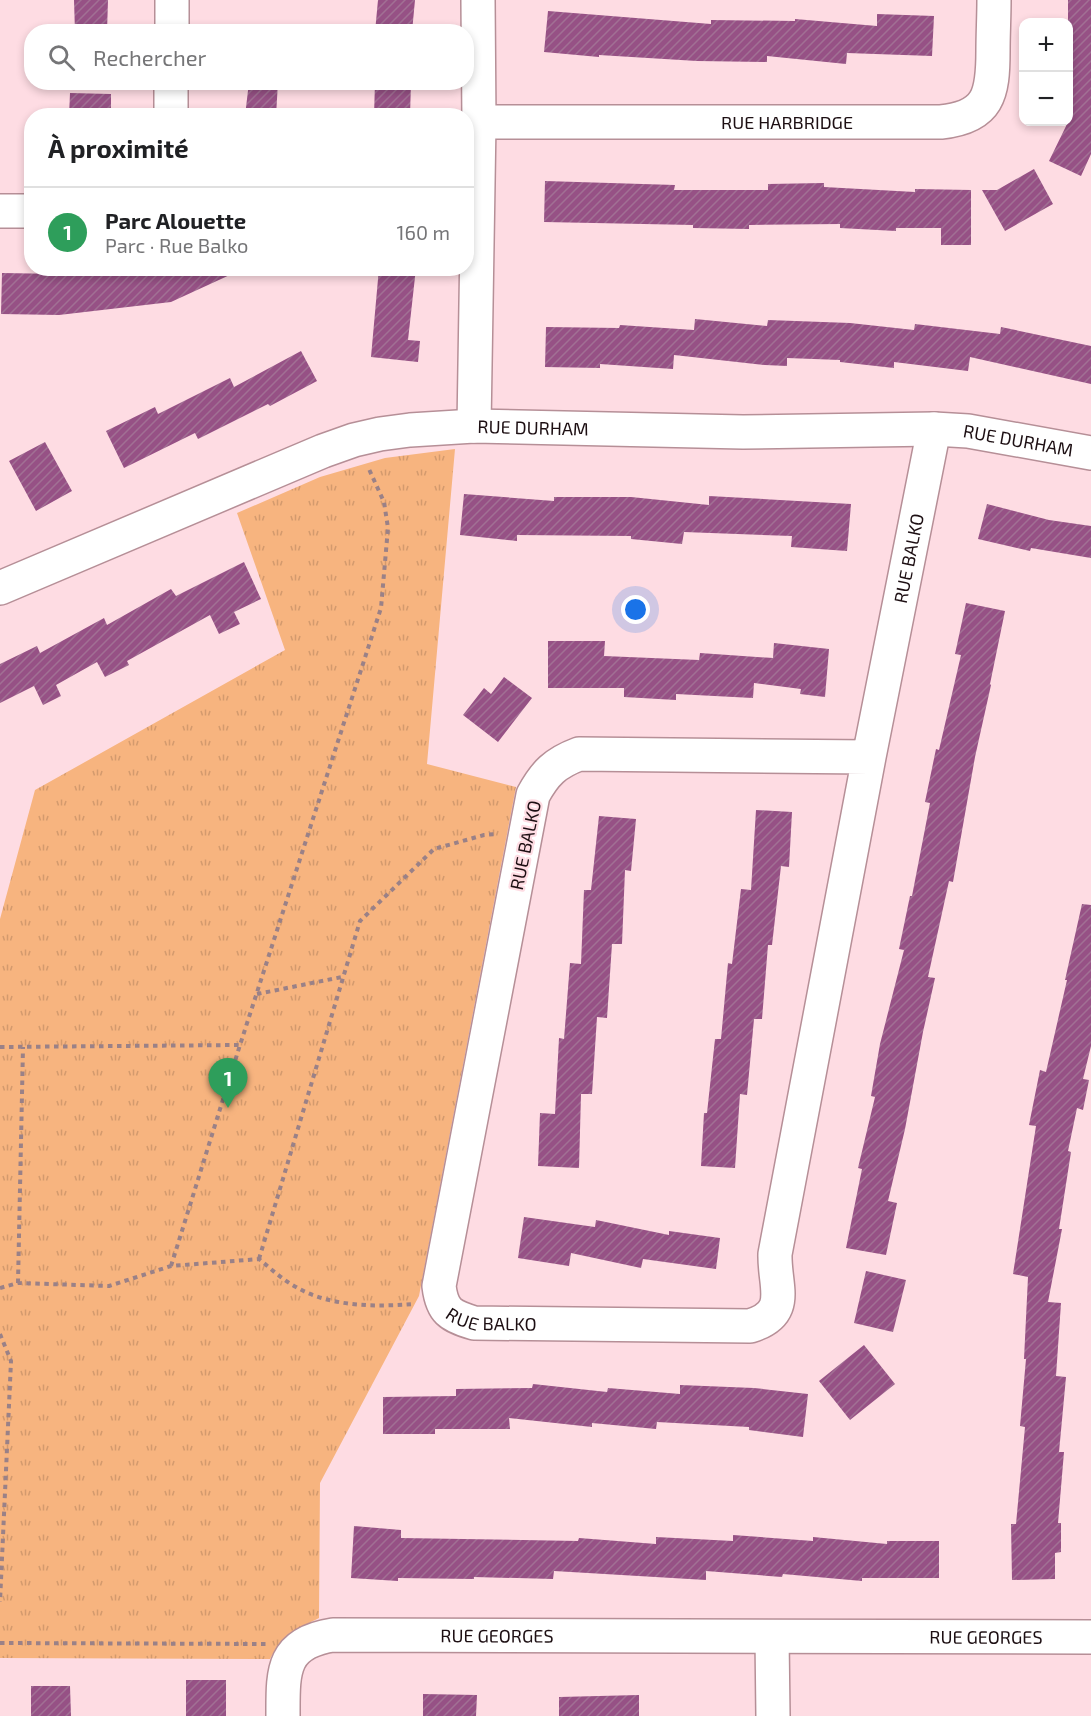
<!DOCTYPE html>
<html lang="fr">
<head>
<meta charset="utf-8">
<style>
	:root { --surface:#fff; --page:#f6f6f6; --text:#202124; --muted:#757577; --line:#e0e0e0; --accent:#3a748d }
	body { margin:0; font-family:"Exo 2",sans-serif; background:var(--page); color:var(--text) }
	.controls { position:absolute; right:18px; top:18px; display:grid; overflow:hidden; border-radius:12px; box-shadow:0 3px 9px #0003 }
	.controls button { width:54px; height:54px; display:grid; place-items:center; padding:0; border:0; border-bottom:2px solid var(--line); background:var(--surface); color:var(--text); font:30px sans-serif }
	.you { position:absolute; left:636px; top:610px; width:21px; height:21px; margin:-15px; border:4px solid #fff; border-radius:50%; background:#1a73e8; box-shadow:0 0 0 9px #1a73e833 }
	.badge { display:grid; place-items:center; width:39px; height:39px; border-radius:50%; background:var(--accent); color:#fff; font-size:20px; font-weight:700 }
	.pin { position:absolute; translate:-50% -50px; filter:drop-shadow(0 2px 3px #0008) }
	.pin::after { content:''; position:absolute; top:32px; width:21px; height:18px; background:inherit; clip-path:polygon(0 0,100% 0,50% 100%) }
	.list { margin:0; padding:0; list-style:none }
	h2 { display:flex; justify-content:space-between; align-items:center; height:78px; margin:0; padding:0 24px; font-size:26px }
	h2 small { font-size:20px; font-weight:400; color:var(--muted) }
	.list li { display:grid; grid-template-columns:39px 1fr auto; gap:18px; align-items:center; box-sizing:border-box; height:90px; padding:0 24px; border-top:2px solid var(--line) }
	.list b { display:block; font-size:22px; white-space:nowrap }
	.list p { margin:0; font-size:20px; white-space:nowrap; color:var(--muted) }
	.list em { font-size:20px; font-style:normal; color:var(--muted) }
	.icon { flex:none; width:33px; height:33px; fill:none; stroke:currentColor; stroke-width:2; stroke-linecap:round; stroke-linejoin:round }
	.map { position:relative; flex:none; width:1091px; height:1716px; overflow:hidden }
	.search { position:absolute; background:var(--surface); box-shadow:0 3px 9px #0003; left:24px; top:24px; width:450px; height:66px; display:flex; align-items:center; gap:15px; box-sizing:border-box; padding:0 21px; border-radius:24px; color:var(--muted); font-size:22px }
	.panel { position:absolute; background:var(--surface); box-shadow:0 3px 9px #0003; left:24px; top:108px; width:450px; height:168px; border-radius:24px }
	.map>svg:first-child { display:block }
	.grass { fill:url(#grass-tufts) }
	.building { fill:url(#building-hatch) }
	.lines { fill:none; stroke-linecap:round; stroke-linejoin:round }
	.minor-casing { stroke:#b68f97; stroke-width:36 }
	.path { stroke:#9a8187; stroke-width:4; stroke-dasharray:4.5 4.5; stroke-linecap:butt }
	.minor { stroke:#fff; stroke-width:33 }
	.labels { text-anchor:middle; dominant-baseline:central; stroke-width:4.5; stroke-linejoin:round; paint-order:stroke }
	.street-label { font-size:18px; fill:#1d0f13; stroke:#fedce3 }
</style>
</head>
<body>
<div class="map">
<svg width="1091" height="1716" viewBox="0 0 1091 1716">
	<defs>
		<pattern id="grass-tufts" width="24" height="20" patternUnits="userSpaceOnUse" patternTransform="scale(1.5)"><rect width="24" height="20" fill="#f7b47f"/><path d="M3 7l-1-3M5 7V3M7 7l1-3M15 17l-1-3M17 17v-4M19 17l1-3" fill="none" stroke="#d39a6d"/></pattern>
		<pattern id="building-hatch" width="6" height="6" patternUnits="userSpaceOnUse" patternTransform="scale(1.5)"><rect width="6" height="6" fill="#965185"/><path d="M-1 1l2-2M0 6l6-6M5 7l2-2" fill="none" stroke="#a17094"/></pattern>
	</defs>
	<rect width="100%" height="100%" fill="#fedce3"/>
	<!-- grass -->
	<path class="grass" d="M 455,449 L 427,764 L 516,787 L 419,1296 L 320,1483 L 319,1618 C 298,1628 281,1638 270,1659 L 0,1658 L 0,919 L 35,790 L 285,650 L 237,513 L 320,477 L 385,458 Z"/>
	<!-- building -->
	<path class="building" d="M 74,0 L 108,0 L 107,32 L 75,32 Z
		M 378,0 L 415,0 L 412,32 L 375,32 Z
		M 1068,0 L 1091,0 L 1091,154 L 1081,176 L 1049,161 L 1068,122 Z
		M 548,11 L 711,24 L 711,20 L 795,21 L 795,19 L 877,26 L 877,14 L 934,16 L 932,56 L 847,53 L 846,64 L 767,56 L 767,62 L 697,61 L 599,55 L 599,57 L 544,52 Z
		M 249,82 L 278,82 L 276,116 L 245,116 Z
		M 375,82 L 411,82 L 410,116 L 374,116 Z
		M 70,93 L 111,94 L 111,116 L 69,116 Z
		M 1034,169 L 1053,204 L 1005,231 L 982,190 L 997,190 Z
		M 545,181 L 675,185 L 674,190 L 768,190 L 768,184 L 824,183 L 824,187 L 915,192 L 915,189 L 971,190 L 971,245 L 941,245 L 941,228 L 896,228 L 896,231 L 840,228 L 840,224 L 749,225 L 749,229 L 693,228 L 693,225 L 544,222 Z
		M 110,268 L 245,268 L 171,302 L 59,315 L 1,314 L 2,273 L 61,274 Z
		M 379,268 L 416,268 L 408,340 L 420,341 L 418,362 L 371,357 Z
		M 695,319 L 767,326 L 768,320 L 850,323 L 914,330 L 915,324 L 1000,334 L 1001,327 L 1091,346 L 1091,384 L 970,357 L 968,371 L 894,362 L 894,368 L 840,362 L 840,360 L 787,358 L 787,366 L 765,365 L 674,355 L 673,369 L 600,364 L 600,368 L 545,367 L 546,327 L 619,328 L 620,325 L 694,330 Z
		M 301,351 L 317,381 L 270,406 L 268,404 L 198,439 L 195,433 L 124,468 L 106,431 L 155,407 L 158,414 L 230,378 L 234,387 Z
		M 45,442 L 72,491 L 36,511 L 9,461 Z
		M 464,494 L 554,501 L 554,497 L 631,497 L 709,505 L 709,496 L 851,504 L 847,551 L 791,547 L 792,536 L 684,532 L 682,544 L 631,539 L 631,536 L 517,535 L 517,541 L 460,535 Z
		M 987,504 L 1049,520 L 1091,526 L 1091,558 L 1031,548 L 1030,551 L 978,539 Z
		M 244,562 L 261,599 L 234,612 L 240,624 L 219,634 L 210,615 L 127,661 L 129,665 L 105,677 L 97,662 L 56,685 L 61,696 L 43,705 L 34,686 L 0,703 L 0,664 L 37,646 L 40,653 L 104,618 L 107,625 L 171,589 L 176,596 Z
		M 966,603 L 1005,611 L 990,684 L 991,685 L 975,757 L 953,882 L 949,881 L 928,977 L 935,978 L 923,1032 L 905,1129 L 888,1201 L 897,1203 L 886,1255 L 846,1248 L 862,1169 L 858,1168 L 875,1097 L 871,1096 L 880,1044 L 904,950 L 899,949 L 910,896 L 912,896 L 930,803 L 925,802 L 936,749 L 939,750 L 961,655 L 955,654 Z
		M 548,641 L 605,641 L 604,656 L 699,660 L 700,653 L 773,658 L 774,643 L 829,649 L 825,697 L 800,694 L 801,689 L 754,683 L 753,698 L 676,694 L 676,700 L 624,697 L 624,688 L 548,688 Z
		M 504,677 L 532,698 L 498,742 L 463,715 L 484,688 L 491,694 Z
		M 756,810 L 792,812 L 789,867 L 781,866 L 772,945 L 768,945 L 762,1019 L 754,1019 L 747,1095 L 740,1094 L 735,1168 L 701,1166 L 704,1113 L 707,1113 L 715,1039 L 721,1039 L 728,963 L 732,964 L 741,889 L 751,890 Z
		M 599,816 L 636,819 L 631,871 L 625,870 L 622,944 L 612,944 L 607,1018 L 597,1017 L 592,1094 L 581,1094 L 579,1168 L 538,1166 L 540,1113 L 555,1114 L 559,1038 L 564,1039 L 570,963 L 581,964 L 584,890 L 591,890 Z
		M 1082,904 L 1091,905 L 1091,1046 L 1083,1079 L 1089,1080 L 1083,1110 L 1077,1108 L 1068,1151 L 1071,1152 L 1059,1229 L 1062,1229 L 1048,1302 L 1061,1303 L 1056,1376 L 1066,1377 L 1059,1452 L 1064,1452 L 1058,1523 L 1061,1523 L 1061,1552 L 1055,1553 L 1055,1579 L 1012,1580 L 1011,1524 L 1016,1524 L 1025,1427 L 1020,1426 L 1026,1359 L 1024,1359 L 1028,1277 L 1013,1274 L 1036,1126 L 1029,1125 L 1040,1070 L 1046,1072 L 1067,980 L 1065,980 Z
		M 524,1217 L 595,1227 L 596,1220 L 669,1235 L 669,1231 L 720,1238 L 716,1269 L 643,1259 L 641,1268 L 571,1253 L 569,1266 L 518,1258 Z
		M 866,1271 L 906,1280 L 893,1332 L 854,1323 Z
		M 864,1345 L 895,1384 L 850,1420 L 819,1381 Z
		M 533,1384 L 607,1392 L 608,1388 L 680,1394 L 680,1385 L 754,1388 L 808,1394 L 803,1437 L 749,1430 L 749,1427 L 657,1422 L 656,1429 L 592,1423 L 592,1427 L 509,1418 L 510,1429 L 435,1429 L 435,1434 L 383,1434 L 383,1397 L 456,1396 L 456,1389 L 532,1388 Z
		M 354,1526 L 401,1530 L 401,1538 L 578,1541 L 579,1538 L 656,1544 L 656,1537 L 733,1541 L 733,1535 L 813,1541 L 813,1537 L 887,1544 L 887,1541 L 939,1541 L 939,1578 L 862,1578 L 862,1581 L 783,1574 L 782,1577 L 706,1571 L 706,1580 L 554,1571 L 553,1579 L 474,1577 L 474,1579 L 398,1578 L 398,1581 L 351,1578 Z
		M 186,1680 L 226,1680 L 226,1716 L 186,1716 Z
		M 31,1686 L 70,1686 L 71,1716 L 31,1716 Z
		M 423,1694 L 477,1695 L 476,1716 L 423,1716 Z
		M 639,1695 L 639,1716 L 559,1716 L 559,1697 Z"/>
	<g class="lines">
		<!-- minor casing -->
		<g class="minor-casing">
			<g id="minor">
				<path d="M 172,32 L 172,0"/>
				<path d="M 171,116 L 171,82"/>
				<path id="s1" d="M 479,122 L 941,122 C 989,117 993,94 993,51 C 993,34 994,17 994,0"/>
				<path d="M 0,211 L 32,211"/>
				<path d="M 474,426 L 479,122 L 478,0"/>
				<path id="s2" d="M 0,588 L 323,451 L 354,440 L 380,434 L 410,430 L 474,426 L 743,432 L 934,429 L 968,431 L 1091,453"/>
				<path id="s3" d="M 869,757 L 579,754 C 555,763 545,773 533,795 L 439,1286 C 442,1311 450,1316 474,1323 L 750,1326 C 792,1313 774,1287 775,1254 L 869,757 L 934,429"/>
				<path d="M 772,1637 L 773,1716"/>
				<path id="s4" d="M 283,1716 C 283,1672 281,1643 333,1635 L 1091,1637"/>
			</g>
		</g>
		<!-- path -->
		<path class="path" d="M 257,994 L 342,977
			M 0,1047 L 239,1045
			M 259,1259 L 360,921 L 434,849 L 484,835 L 497,834
			M 171,1266 L 240,1045 L 381,608 L 388,528 L 384,502 L 368,467
			M 18,1283 L 23,1047
			M 0,1288 L 18,1283 L 109,1286 L 171,1266 L 259,1259 C 271,1269 283,1280 296,1287 C 330,1307 376,1307 413,1304
			M 0,1334 L 11,1361 L 0,1602
			M 0,1643 L 266,1644"/>
		<!-- minor -->
		<use href="#minor" class="minor"/>
	</g>
	<g class="labels">
		<!-- street labels -->
		<g class="street-label">
			<text stroke="none"><textPath href="#s1" startOffset="308">RUE HARBRIDGE</textPath></text>
			<text stroke="none"><textPath href="#s2" startOffset="564">RUE DURHAM</textPath></text>
			<text stroke="none"><textPath href="#s2" startOffset="1050">RUE DURHAM</textPath></text>
			<text stroke="none"><textPath href="#s3" startOffset="1980">RUE BALKO</textPath></text>
			<text transform="translate(525 845) rotate(-78)">RUE BALKO</text>
			<text stroke="none"><textPath href="#s3" startOffset="926">RUE BALKO</textPath></text>
			<text stroke="none"><textPath href="#s4" startOffset="273">RUE GEORGES</textPath></text>
			<text stroke="none"><textPath href="#s4" startOffset="762">RUE GEORGES</textPath></text>
		</g>
	</g>
</svg>
<div class="controls">
<button>+</button>
<button>−</button>
</div>
<div class="you"></div>
<div class="pin badge" style="left:228px;top:1108px;background:#2e9e5b">1</div>
<div class="search"><svg class="icon" aria-label="search" viewBox="0 0 24 24"><circle cx="10" cy="10" r="6"/><path d="M15 15l6 6"/></svg>Rechercher</div>
<section class="panel">
<h2>À proximité<small></small></h2>
<ul class="list">
<li><span class="badge" style="background:#2e9e5b">1</span><div><b>Parc Alouette</b><p>Parc · Rue Balko</p></div><em>160 m</em></li>
</ul>
</section>
</div>
</body>
</html>
